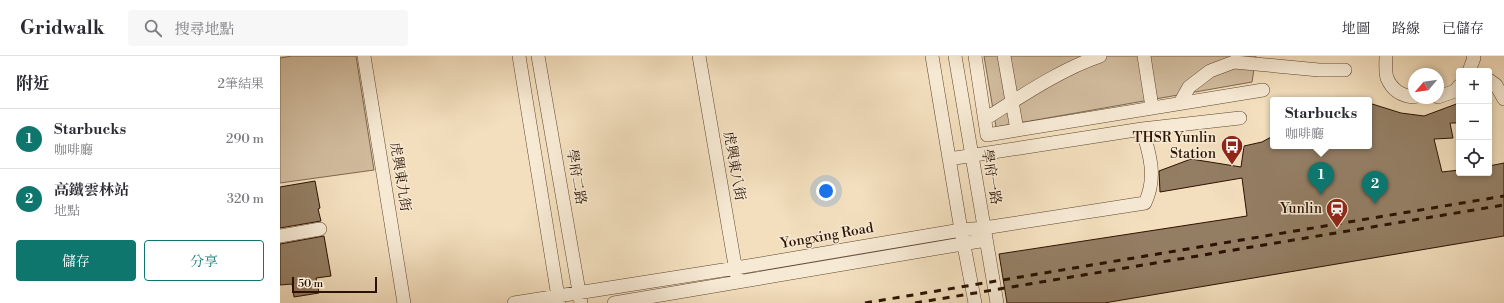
<!DOCTYPE html>
<html lang="zh-TW">
<head>
<meta charset="utf-8">
<style>
	:root { --surface:#fff; --page:#f7f7f7; --text:#2b2b33; --muted:#7c7c81; --line:#e1e1e2; --accent:#0f766e }
	body { margin:0; font-family:"Libre Bodoni","Noto Serif TC",serif; background:var(--page); color:var(--text) }
	.controls { position:absolute; right:12px; top:12px; display:grid; overflow:hidden; border-radius:4px; box-shadow:0 2px 6px #0003 }
	.controls button { width:36px; height:36px; display:grid; place-items:center; padding:0; border:0; border-bottom:1px solid var(--line); background:var(--surface); color:var(--text); font:20px sans-serif }
	.compass { position:absolute; left:1128px; top:12px; width:36px; height:36px; border-radius:50%; background:var(--surface); box-shadow:0 2px 6px #0003; rotate:241deg }
	.scale { position:absolute; left:12px; bottom:10px; width:85px; box-sizing:border-box; padding-left:4px; border:2px solid #2c1200; border-top:0; font-size:11px; line-height:14px; white-space:nowrap; color:#2c1200; -webkit-text-stroke:3px #f7ead5; paint-order:stroke }
	.you { position:absolute; left:546px; top:135px; width:14px; height:14px; margin:-10px; border:3px solid #fff; border-radius:50%; background:#1a73e8; box-shadow:0 0 0 6px #1a73e833 }
	.badge { display:grid; place-items:center; width:26px; height:26px; border-radius:50%; background:var(--accent); color:#fff; font-size:13px; font-weight:700 }
	.pin { position:absolute; translate:-50% -33px; filter:drop-shadow(0 1px 2px #0008) }
	.pin::after { content:''; position:absolute; top:21px; width:14px; height:12px; background:inherit; clip-path:polygon(0 0,100% 0,50% 100%) }
	.popup { position:absolute; left:990px; top:41px; width:102px; height:52px; box-sizing:border-box; display:grid; place-content:center; border-radius:4px; background:var(--surface); filter:drop-shadow(0 1px 3px #0005); font-size:13px; white-space:nowrap; color:var(--muted) }
	.popup b { font-size:15px; color:var(--text) }
	.popup::after { content:''; position:absolute; left:50%; top:100%; margin-left:-8px; border:8px solid transparent; border-top-color:var(--surface) }
	.list { margin:0; padding:0; list-style:none }
	h2 { display:flex; justify-content:space-between; align-items:center; height:52px; margin:0; padding:0 16px; font-size:17px }
	h2 small { font-size:13px; font-weight:400; color:var(--muted) }
	.list li { display:grid; grid-template-columns:26px 1fr auto; gap:12px; align-items:center; box-sizing:border-box; height:60px; padding:0 16px; border-top:1px solid var(--line) }
	.list b { display:block; font-size:15px; white-space:nowrap }
	.list p { margin:0; font-size:13px; white-space:nowrap; color:var(--muted) }
	.list em { font-size:13px; font-style:normal; color:var(--muted) }
	.actions { display:flex; gap:8px; padding:12px 16px }
	.actions a { flex:1; padding:9px 0; border:1px solid var(--accent); border-radius:4px; text-align:center; font-size:14px; color:var(--accent) }
	.actions .main { background:var(--accent); color:#fff }
	.icon { flex:none; width:22px; height:22px; fill:none; stroke:currentColor; stroke-width:2; stroke-linecap:round; stroke-linejoin:round }
	.map { position:relative; flex:none; width:1224px; height:247px; overflow:hidden }
	header { display:flex; align-items:center; gap:24px; box-sizing:border-box; height:56px; padding:0 20px; background:var(--surface); border-bottom:1px solid var(--line) }
	header strong { font-size:19px }
	nav { display:flex; gap:22px; margin-inline-start:auto; font-size:14px }
	.search { width:280px; height:36px; background:var(--page); display:flex; align-items:center; gap:10px; box-sizing:border-box; padding:0 14px; border-radius:4px; color:var(--muted); font-size:15px }
	main { display:flex }
	aside { flex:1; background:var(--surface) }
	.map>svg:first-child { display:block }
	.green { fill:#d1bc9e; stroke:#7e674f }
	.building { fill:#937d63; stroke:#2c1200 }
	.lines { fill:none; stroke-linecap:round; stroke-linejoin:round }
	.minor-casing { stroke:#5e4530; stroke-width:14 }
	.minor { stroke:#f7ead5; stroke-width:13 }
	.rail { stroke:#2c1200; stroke-width:3; stroke-dasharray:7 7; stroke-linecap:butt }
	.labels { text-anchor:middle; dominant-baseline:central; stroke-width:3; stroke-linejoin:round; paint-order:stroke }
	.poi-label { font-size:14px; fill:#2c1200; stroke:#f7ead5; text-anchor:end }
	.street-label { font-size:14px; fill:#2c1200; stroke:#f7ead5 }
</style>
</head>
<body>
<header>
<strong>Gridwalk</strong>
<div class="search"><svg class="icon" aria-label="search" viewBox="0 0 24 24"><circle cx="10" cy="10" r="6"/><path d="M15 15l6 6"/></svg>搜尋地點</div>
<nav><a>地圖</a><a>路線</a><a>已儲存</a></nav>
</header>
<main>
<aside>
<h2>附近<small>2筆結果</small></h2>
<ul class="list">
<li><span class="badge">1</span><div><b>Starbucks</b><p>咖啡廳</p></div><em>290 m</em></li>
<li><span class="badge">2</span><div><b>高鐵雲林站</b><p>地點</p></div><em>320 m</em></li>
</ul>
<div class="actions"><a class="main">儲存</a><a>分享</a></div>
</aside>
<div class="map">
<svg width="1224" height="247" viewBox="0 0 1224 247">
	<rect width="100%" height="100%" fill="#f3dfbe"/>
	<filter id="stains"><feTurbulence type="fractalNoise" baseFrequency=".005" numOctaves="4"/><feColorMatrix values="0 0 0 0 .2 0 0 0 0 .09 0 0 0 0 .02 0 0 0 .5 -.17"/></filter>
	<radialGradient id="worn" r=".72"><stop offset=".6" stop-color="#630" stop-opacity="0"/><stop offset="1" stop-color="#630" stop-opacity=".3"/></radialGradient>
	<!-- green -->
	<path class="green" d="M 12,0 L 76,0 L 94,114 L 0,127 L 0,2 Z
		M 704,0 L 976,0 L 972,26 L 716,71 Z"/>
	<!-- building -->
	<path class="building" d="M 1089,47 L 1121,57 L 1144,60 L 1179,47 L 1179,67 L 1170,67 L 1173,82 L 1154,83 L 1162,116 L 1179,114 L 1179,117 L 1209,117 L 1209,110 L 1224,107 L 1224,180 L 824,247 L 727,247 L 719,198 L 967,160 L 962,122 L 880,136 L 879,115 L 911,103 L 961,111 L 964,90 L 982,86 L 993,80 L 993,90 L 1089,90 Z
		M 35,125 L 40,152 L 38,153 L 41,165 L 0,172 L 0,131 Z
		M 44,180 L 51,220 L 36,222 L 39,237 L 14,241 L 12,228 L 0,229 L 0,188 Z"/>
	<g class="lines">
		<!-- minor casing -->
		<g class="minor-casing">
			<path id="minor" d="M 84,0 L 124,247
				M 239,0 L 279,247
				M 258,0 L 301,247
				M 419,0 L 457,221
				M 652,0 L 681,174 L 695,247
				M 675,0 L 717,247
				M 695,0 L 707,79 L 983,34
				M 724,0 L 737,74
				M 864,0 L 872,51
				M 1106,0 C 1106,6 1105,16 1107,22 C 1112,34 1122,40 1134,41
				M 1189,15 L 1194,2 L 1193,0
				M 1209,24 L 1216,29 L 1224,43
				M 1158,41 L 1175,35 L 1179,30
				M 900,47 L 909,31 L 930,15 L 954,6 L 1039,14 L 1065,14
				M 705,63 C 740,41 781,13 820,0
				M 862,73 L 960,62
				M 0,180 L 40,173
				M 234,247 L 456,212 L 681,174 L 704,172 L 865,147 C 877,122 870,98 862,73 L 669,103
				M 334,247 L 706,184"/>
		</g>
		<!-- minor -->
		<use href="#minor" class="minor"/>
		<!-- rail -->
		<path class="rail" d="M 585,247 L 1224,140
			M 635,247 L 1224,149"/>
	</g>
	<!-- icons -->
	<defs>
		<g id="bus-pin" transform="scale(1.15)"><path d="M0 17L-7.5 6A9.5 9.5 0 1 1 7.5 6Z" fill="#8f2418" stroke="#f7ead5"/><path d="M-5-6H5V4H4V6H2V4H-2V6H-4V4H-5ZM-3.5-4V0h7V-4ZM-3.5 1.2v1.5H-2V1.2ZM2 1.2v1.5H3.5V1.2Z" fill="#fff"/></g>
		<g id="station-pin" transform="scale(1.15)"><path d="M0 17L-7.5 6A9.5 9.5 0 1 1 7.5 6Z" fill="#8f2418" stroke="#f7ead5"/><path d="M-3-6H3Q5-6 5-4V2Q5 4 3 4L4.5 6H3L1.5 4h-3L-3 6H-4.5L-3 4Q-5 4-5 2V-4Q-5-6-3-6ZM-3.5-4v3h7v-3ZM-3.5 1v1.5H-2V1ZM2 1v1.5H3.5V1Z" fill="#fff"/></g>
	</defs>
	<g fill-rule="evenodd">
		<use href="#bus-pin" x="952" y="90"/>
		<use href="#station-pin" x="1057" y="153"/>
	</g>
	<g class="labels">
		<!-- poi labels -->
		<g class="poi-label">
			<text x="936" y="82">THSR Yunlin<tspan x="936" dy="16">Station</tspan></text>
			<text x="1042" y="153">Yunlin</text>
		</g>
		<!-- street labels -->
		<g class="street-label">
			<text transform="translate(454 110) rotate(80)">虎興東八街</text>
			<text transform="translate(120 121) rotate(81)">虎興東九街</text>
			<text transform="translate(296 121) rotate(80)">學府二路</text>
			<text transform="translate(711 121) rotate(80)">學府一路</text>
			<text transform="translate(547 180) rotate(-10)">Yongxing Road</text>
		</g>
	</g>
	<rect width="100%" height="100%" filter="url(#stains)"/>
	<rect width="100%" height="100%" fill="url(#worn)"/>
</svg>
<div class="controls">
<button>+</button>
<button>−</button>
<button><svg class="icon" aria-label="locate" viewBox="0 0 24 24"><circle cx="12" cy="12" r="6"/><path d="M12 2v4M12 18v4M2 12h4M18 12h4"/></svg></button>
</div>
<svg class="compass" viewBox="-18 -18 36 36"><path d="M0-13l5 13h-10z" fill="#e53935"/><path d="M0 13l5-13h-10z" fill="#7c7c81"/></svg>
<div class="scale">50 m</div>
<div class="you"></div>
<div class="pin badge" style="left:1041px;top:139px">1</div>
<div class="popup"><b>Starbucks</b>咖啡廳</div>
<div class="pin badge" style="left:1095px;top:148px">2</div>
</div>
</main>
</body>
</html>
